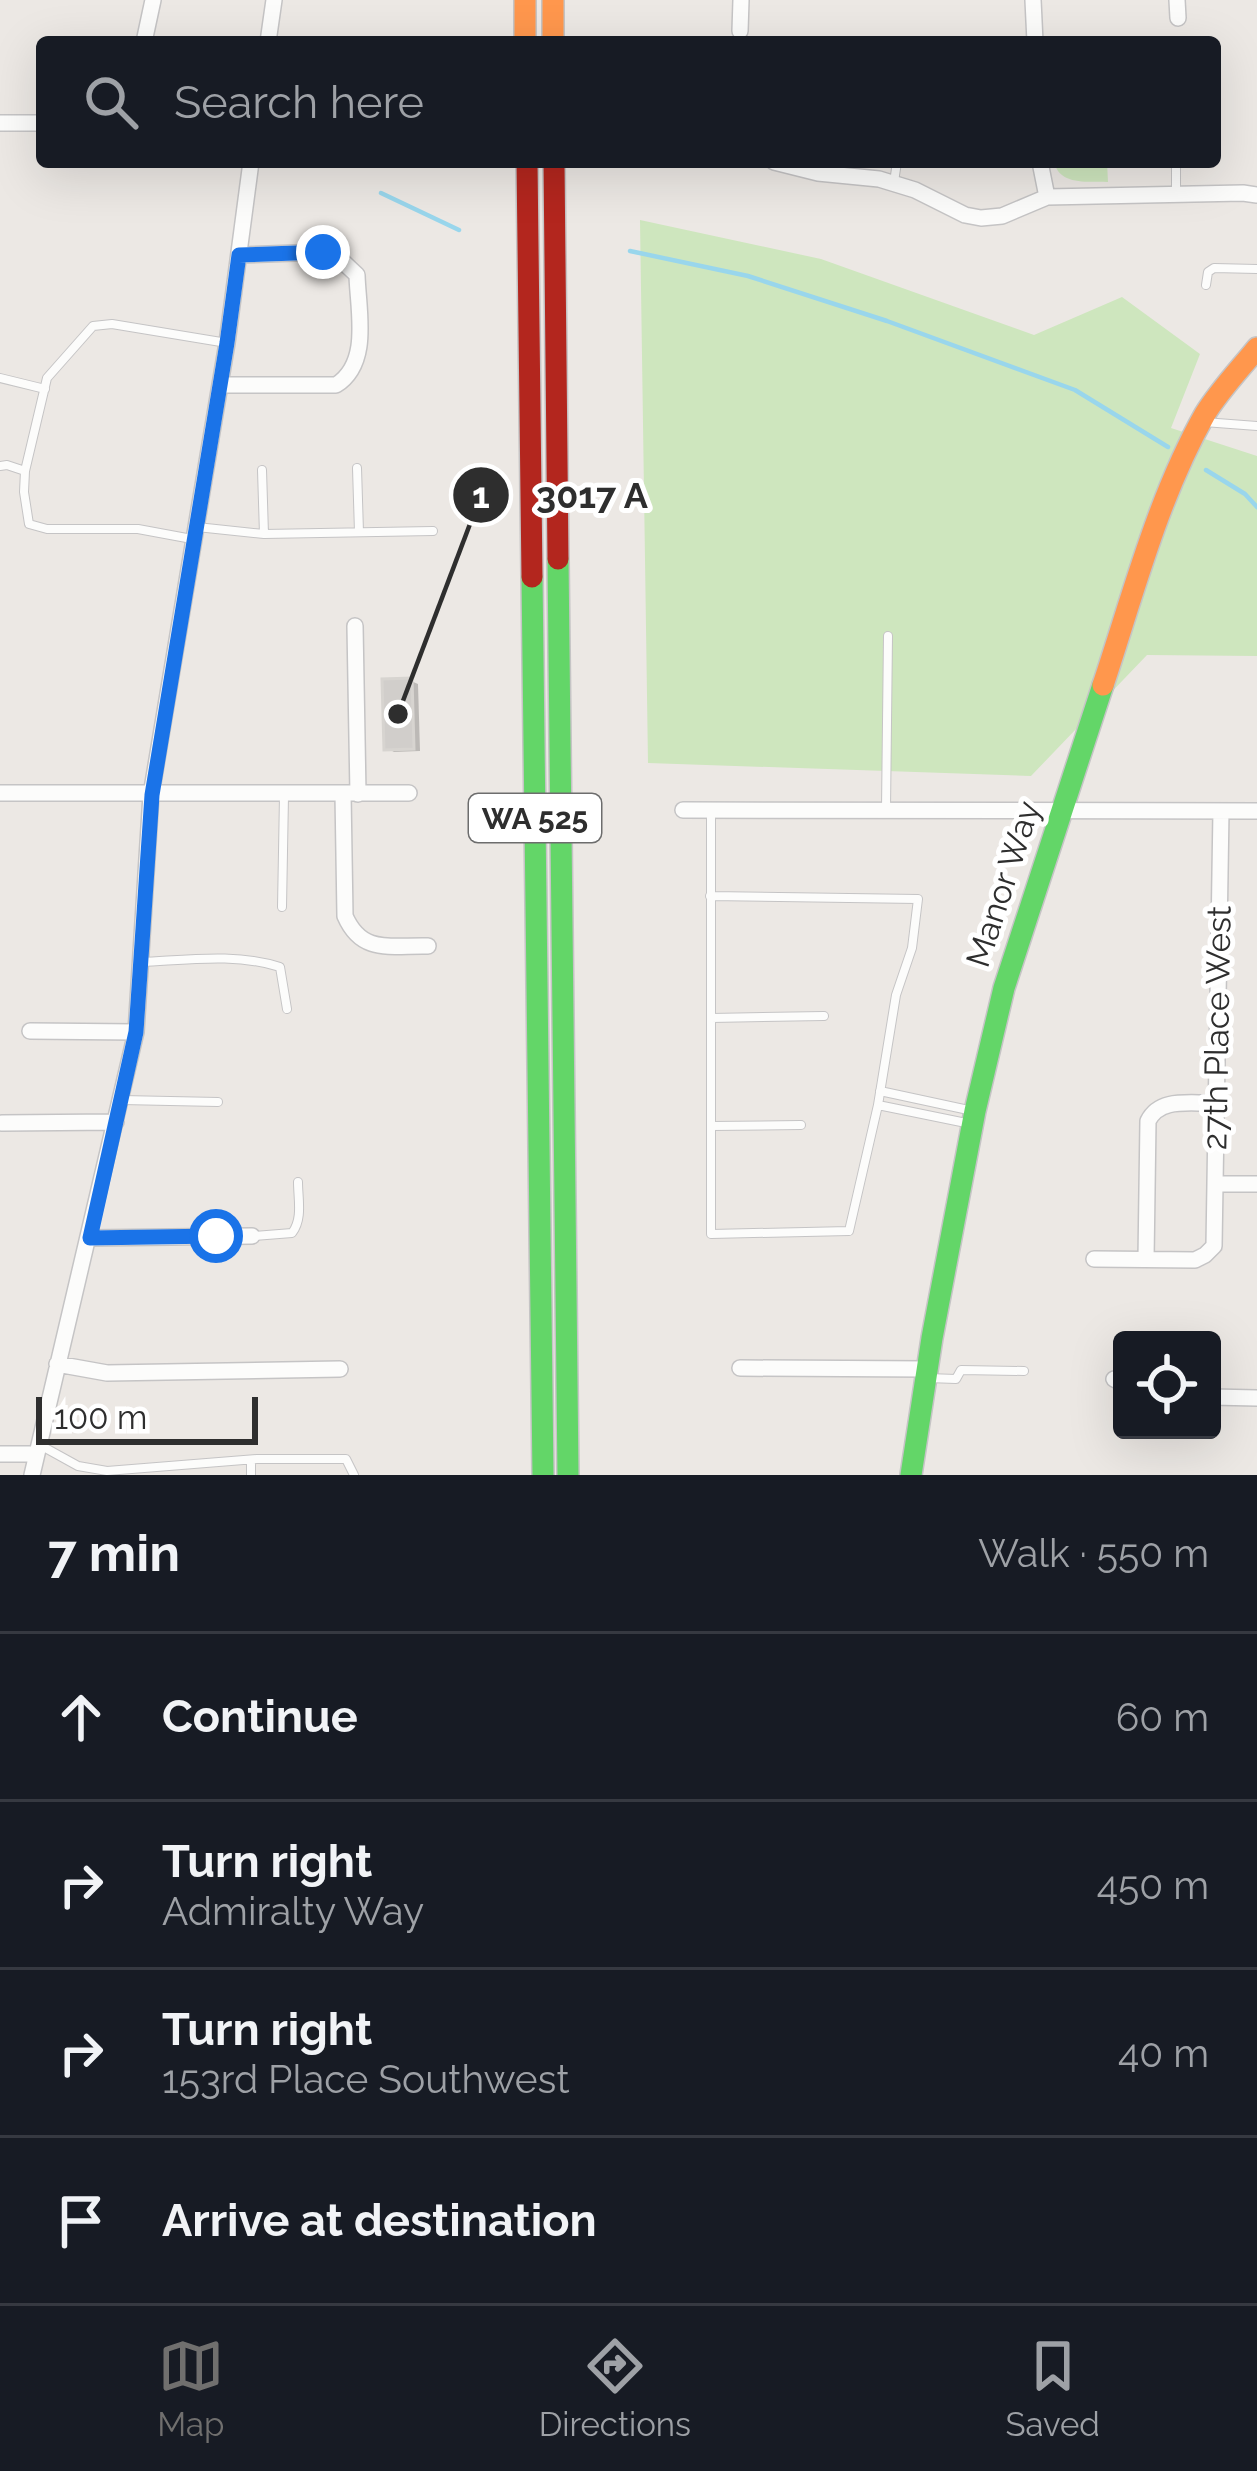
<!DOCTYPE html>
<html lang="en">
<head>
<meta charset="utf-8">
<style>
	:root { --surface:#171b24; --page:#242831; --text:#f1f3f6; --muted:#9ea1a6; --line:#363941; --accent:#706f6e }
	body { margin:0; font-family:Raleway,sans-serif; background:var(--page); color:var(--text) }
	.controls { position:absolute; right:36px; bottom:36px; display:grid; overflow:hidden; border-radius:12px; box-shadow:0 12px 48px #0002 }
	.controls button { width:108px; height:108px; display:grid; place-items:center; padding:0; border:0; border-bottom:3px solid var(--line); background:var(--surface); color:var(--text); font:60px sans-serif }
	.scale { position:absolute; left:36px; bottom:30px; width:222px; box-sizing:border-box; padding-left:12px; border:6px solid #2e2e2e; border-top:0; font-size:33px; line-height:42px; white-space:nowrap; color:#2e2e2e; -webkit-text-stroke:9px #fff; paint-order:stroke }
	.stop { position:absolute; width:36px; height:36px; margin:-27px; border:9px solid #1a73e8; border-radius:50%; background:#fff }
	.stop.end { background:#1a73e8; border-color:#fff; box-shadow:0 3px 12px #0008 }
	.list { margin:0; padding:0; list-style:none }
	h2 { display:flex; justify-content:space-between; align-items:center; height:156px; margin:0; padding:0 48px; font-size:51px }
	h2 small { font-size:39px; font-weight:400; color:var(--muted) }
	.list li { display:grid; grid-template-columns:78px 1fr auto; gap:36px; align-items:center; box-sizing:border-box; height:168px; padding:0 48px; border-top:3px solid var(--line) }
	.list b { display:block; font-size:45px; white-space:nowrap }
	.list p { margin:0; font-size:39px; white-space:nowrap; color:var(--muted) }
	.list em { font-size:39px; font-style:normal; color:var(--muted) }
	.icon { flex:none; width:66px; height:66px; fill:none; stroke:currentColor; stroke-width:2; stroke-linecap:round; stroke-linejoin:round }
	.map { position:relative; flex:none; width:1257px; height:1475px; overflow:hidden }
	.search { position:absolute; background:var(--surface); box-shadow:0 12px 48px #0002; left:36px; right:36px; top:36px; height:132px; display:flex; align-items:center; gap:30px; box-sizing:border-box; padding:0 42px; border-radius:12px; color:var(--muted); font-size:45px }
	.sheet { height:828px; background:var(--surface) }
	nav { display:flex; justify-content:space-around; align-items:center; box-sizing:border-box; height:168px; border-top:3px solid var(--line); background:var(--surface); font-size:33px; color:var(--muted) }
	nav a { display:grid; justify-items:center; gap:6px }
	nav .on { color:var(--accent) }
	.map>svg:first-child { display:block }
	.green { fill:#cee6be }
	.shadow { fill:#0003 }
	.lines { fill:none; stroke-linecap:round; stroke-linejoin:round }
	.stream { stroke:#99d6ec; stroke-width:4.5 }
	.building { fill:#d1cecb; stroke:#d7d4d0; stroke-width:3 }
	.lane-casing { stroke:#c5c4c5; stroke-width:10 }
	.street-casing { stroke:#c5c4c5; stroke-width:18 }
	.fast-casing { stroke:#c5c4c5; stroke-width:24 }
	.slow-casing { stroke:#c5c4c5; stroke-width:24 }
	.jam-casing { stroke:#c5c4c5; stroke-width:24 }
	.lane { stroke:#fcfcfb; stroke-width:8 }
	.street { stroke:#fcfcfb; stroke-width:15 }
	.fast { stroke:#63d668; stroke-width:21 }
	.slow { stroke:#ff974d; stroke-width:21 }
	.jam { stroke:#b3261e; stroke-width:21 }
	.route { stroke:#1a73e8; stroke-width:15 }
	.labels { text-anchor:middle; dominant-baseline:central; stroke-width:10; stroke-linejoin:round; paint-order:stroke }
	.shield { fill:#fff; stroke:#6d6d6d; stroke-width:3 }
	.shield-label { font-size:30px; font-weight:bold; fill:#2e2e2e }
	.street-label { font-size:33px; fill:#2e2e2e; stroke:#fff }
	.leader { fill:none; stroke:#2e2e2e; stroke-width:4.5 }
	.callout-dot { fill:#2e2e2e; stroke:#fff; stroke-width:4.5 }
	.mark-label { font-size:36px; text-anchor:middle; font-weight:bold; fill:#fff }
	.callout-label { font-size:36px; text-anchor:middle; font-weight:bold; fill:#2e2e2e; stroke:#fff; stroke-width:10; stroke-linejoin:round; paint-order:stroke }
</style>
</head>
<body>
<div class="map">
<svg width="1257" height="1475" viewBox="0 0 1257 1475">
	<rect width="100%" height="100%" fill="#ece8e4"/>
	<!-- green -->
	<path class="green" d="M 1054,162 L 1107,162 L 1108,182 C 1087,181 1060,186 1054,162 Z
		M 640,220 L 821,259 L 1034,335 L 1122,297 L 1200,354 L 1171,428 L 1257,456 L 1257,656 L 1147,655 L 1031,776 L 648,763 Z"/>
	<!-- shadow -->
	<path class="shadow" d="M 411,681 L 418,684 L 420,751 L 394,752 L 387,748 Z"/>
	<g class="lines">
		<!-- stream -->
		<path class="stream" d="M 381,193 L 459,230
			M 630,251 L 748,276 L 887,321 L 1075,390 L 1168,447
			M 1206,470 L 1245,494 L 1257,507"/>
	</g>
	<!-- building -->
	<path class="building" d="M 412,678 L 414,749 L 384,750 L 382,679 Z"/>
	<g class="lines">
		<!-- lane casing -->
		<g class="lane-casing">
			<path id="lane" d="M 1176,162 L 1176,193
				M 894,182 L 897,162
				M 1206,285 L 1208,272 L 1214,268 L 1257,269
				M 0,378 L 45,389
				M 1204,422 L 1257,426
				M 0,466 L 7,465 L 25,471
				M 357,468 L 359,532
				M 262,470 L 264,534
				M 197,527 L 264,534 L 433,531
				M 192,539 L 138,529 L 47,529 L 29,524 L 24,492 L 25,471 L 47,378 L 93,326 L 112,324 L 227,343
				M 886,809 L 888,636
				M 710,896 L 918,899 L 912,948 L 896,995 L 878,1105 L 849,1231 L 711,1234 L 711,811
				M 282,907 L 284,796
				M 142,962 C 187,960 237,953 280,967 L 287,1009
				M 711,1018 L 824,1016
				M 880,1091 L 973,1111
				M 122,1100 L 218,1102
				M 878,1105 L 971,1124
				M 711,1126 L 801,1125
				M 254,1236 L 292,1233 C 303,1219 298,1199 298,1182
				M 928,1378 L 956,1379 L 961,1370 L 1024,1371
				M 40,1445 L 78,1466 L 107,1471 L 257,1459 L 346,1459 L 354,1475
				M 251,1460 L 251,1475"/>
		</g>
		<!-- street casing -->
		<g class="street-casing">
			<path id="street" d="M 1033,0 L 1035,42
				M 1177,0 L 1178,18
				M 740,31 L 741,0
				M 144,42 L 153,0
				M 268,42 L 274,0
				M 0,123 L 42,123
				M 774,162 L 818,173 L 879,179 L 915,190 L 965,215 L 981,218 L 1002,216 L 1047,197 L 1243,193 L 1257,195
				M 1040,162 L 1047,197
				M 220,385 L 336,385 C 371,363 358,311 357,275 L 340,259 L 323,252 L 239,255
				M 355,626 L 358,794
				M 0,793 L 409,793
				M 343,794 L 345,916 C 362,955 391,945 428,946
				M 683,810 L 1257,811
				M 30,1031 L 136,1032
				M 2,1123 L 116,1122
				M 1215,1184 L 1257,1184
				M 90,1238 L 252,1236
				M 1094,1259 L 1195,1260 L 1205,1255 L 1214,1246 L 1221,811
				M 1146,1259 L 1148,1121 C 1160,1097 1190,1104 1214,1103
				M 57,1364 L 107,1373 L 340,1369
				M 740,1368 L 927,1369
				M 1114,1379 L 1122,1383
				M 1212,1397 L 1257,1398
				M 0,1454 L 36,1454
				M 32,1475 L 136,1032 L 151,795 L 227,343 L 251,162"/>
		</g>
		<!-- fast casing -->
		<g class="fast-casing">
			<path id="fast" d="M 558,559 L 568,1475
				M 532,577 L 543,1475
				M 911,1475 L 932,1338 L 975,1111 L 1004,988 L 1103,685"/>
		</g>
		<!-- slow casing -->
		<g class="slow-casing">
			<path id="slow" d="M 525,0 L 525,42
				M 553,0 L 553,42
				M 1103,685 C 1133,595 1158,497 1205,414 C 1219,391 1240,369 1257,348"/>
		</g>
		<!-- jam casing -->
		<g class="jam-casing">
			<path id="jam" d="M 527,162 L 532,577
				M 554,162 L 558,559"/>
		</g>
		<!-- lane -->
		<use href="#lane" class="lane"/>
		<!-- street -->
		<use href="#street" class="street"/>
		<!-- fast -->
		<use href="#fast" class="fast"/>
		<!-- slow -->
		<use href="#slow" class="slow"/>
		<!-- jam -->
		<use href="#jam" class="jam"/>
	</g>
	<g class="lines">
		<!-- route -->
		<path class="route" d="M 216,1236 L 90,1238 L 136,1032 L 152,795 L 227,343 L 239,255 L 323,252"/>
	</g>
	<g class="labels">
		<!-- shield labels -->
		<rect class="shield" x="469" y="794" width="132" height="48" rx="9"/>
		<g class="shield-label">
			<text x="535" y="818">WA 525</text>
		</g>
		<!-- street labels -->
		<g class="street-label">
			<text transform="translate(1003 884) rotate(-72)">Manor Way</text>
			<text transform="translate(1217 1028) rotate(-89)">27th Place West</text>
		</g>
	</g>
	<!-- callouts -->
	<path class="leader" d="M398 714L481 495"/>
	<g class="callout-dot">
		<circle cx="398" cy="714" r="12"/>
		<circle cx="481" cy="495" r="30"/>
	</g>
	<g class="mark-label">
		<text x="481" y="508">1</text>
	</g>
	<g class="callout-label">
		<text x="592" y="508">3017 A</text>
	</g>
</svg>
<div class="controls">
<button><svg class="icon" aria-label="locate" viewBox="0 0 24 24"><circle cx="12" cy="12" r="6"/><path d="M12 2v4M12 18v4M2 12h4M18 12h4"/></svg></button>
</div>
<div class="scale">100 m</div>
<div class="stop" style="left:216px;top:1236px"></div>
<div class="stop end" style="left:323px;top:252px"></div>
<div class="search"><svg class="icon" aria-label="search" viewBox="0 0 24 24"><circle cx="10" cy="10" r="6"/><path d="M15 15l6 6"/></svg>Search here</div>
</div>
<section class="sheet">
<h2>7 min<small>Walk · 550 m</small></h2>
<ul class="list">
<li><svg class="icon" aria-label="ahead" viewBox="0 0 24 24"><path d="M12 20V5M6 11l6-6 6 6"/></svg><div><b>Continue</b></div><em>60 m</em></li>
<li><svg class="icon" aria-label="right" viewBox="0 0 24 24"><path d="M7 20v-9h11M14 6l5 5-5 5"/></svg><div><b>Turn right</b><p>Admiralty Way</p></div><em>450 m</em></li>
<li><svg class="icon" aria-label="right" viewBox="0 0 24 24"><path d="M7 20v-9h11M14 6l5 5-5 5"/></svg><div><b>Turn right</b><p>153rd Place Southwest</p></div><em>40 m</em></li>
<li><svg class="icon" aria-label="arrive" viewBox="0 0 24 24"><path d="M6 21V4h12l-3 4 3 4H6"/></svg><div><b>Arrive at destination</b></div></li>
</ul>
</section>
<nav>
<a class="on"><svg class="icon" aria-label="map" viewBox="0 0 24 24"><path d="M3 6l6-2 6 2 6-2v14l-6 2-6-2-6 2zM9 4v14M15 6v14"/></svg>Map</a>
<a><svg class="icon" aria-label="directions" viewBox="0 0 24 24"><path d="M12 3l9 9-9 9-9-9zM9 14v-3h6M13 9l2 2-2 2"/></svg>Directions</a>
<a><svg class="icon" aria-label="saved" viewBox="0 0 24 24"><path d="M7 4h10v16l-5-4-5 4z"/></svg>Saved</a>
</nav>
</body>
</html>
